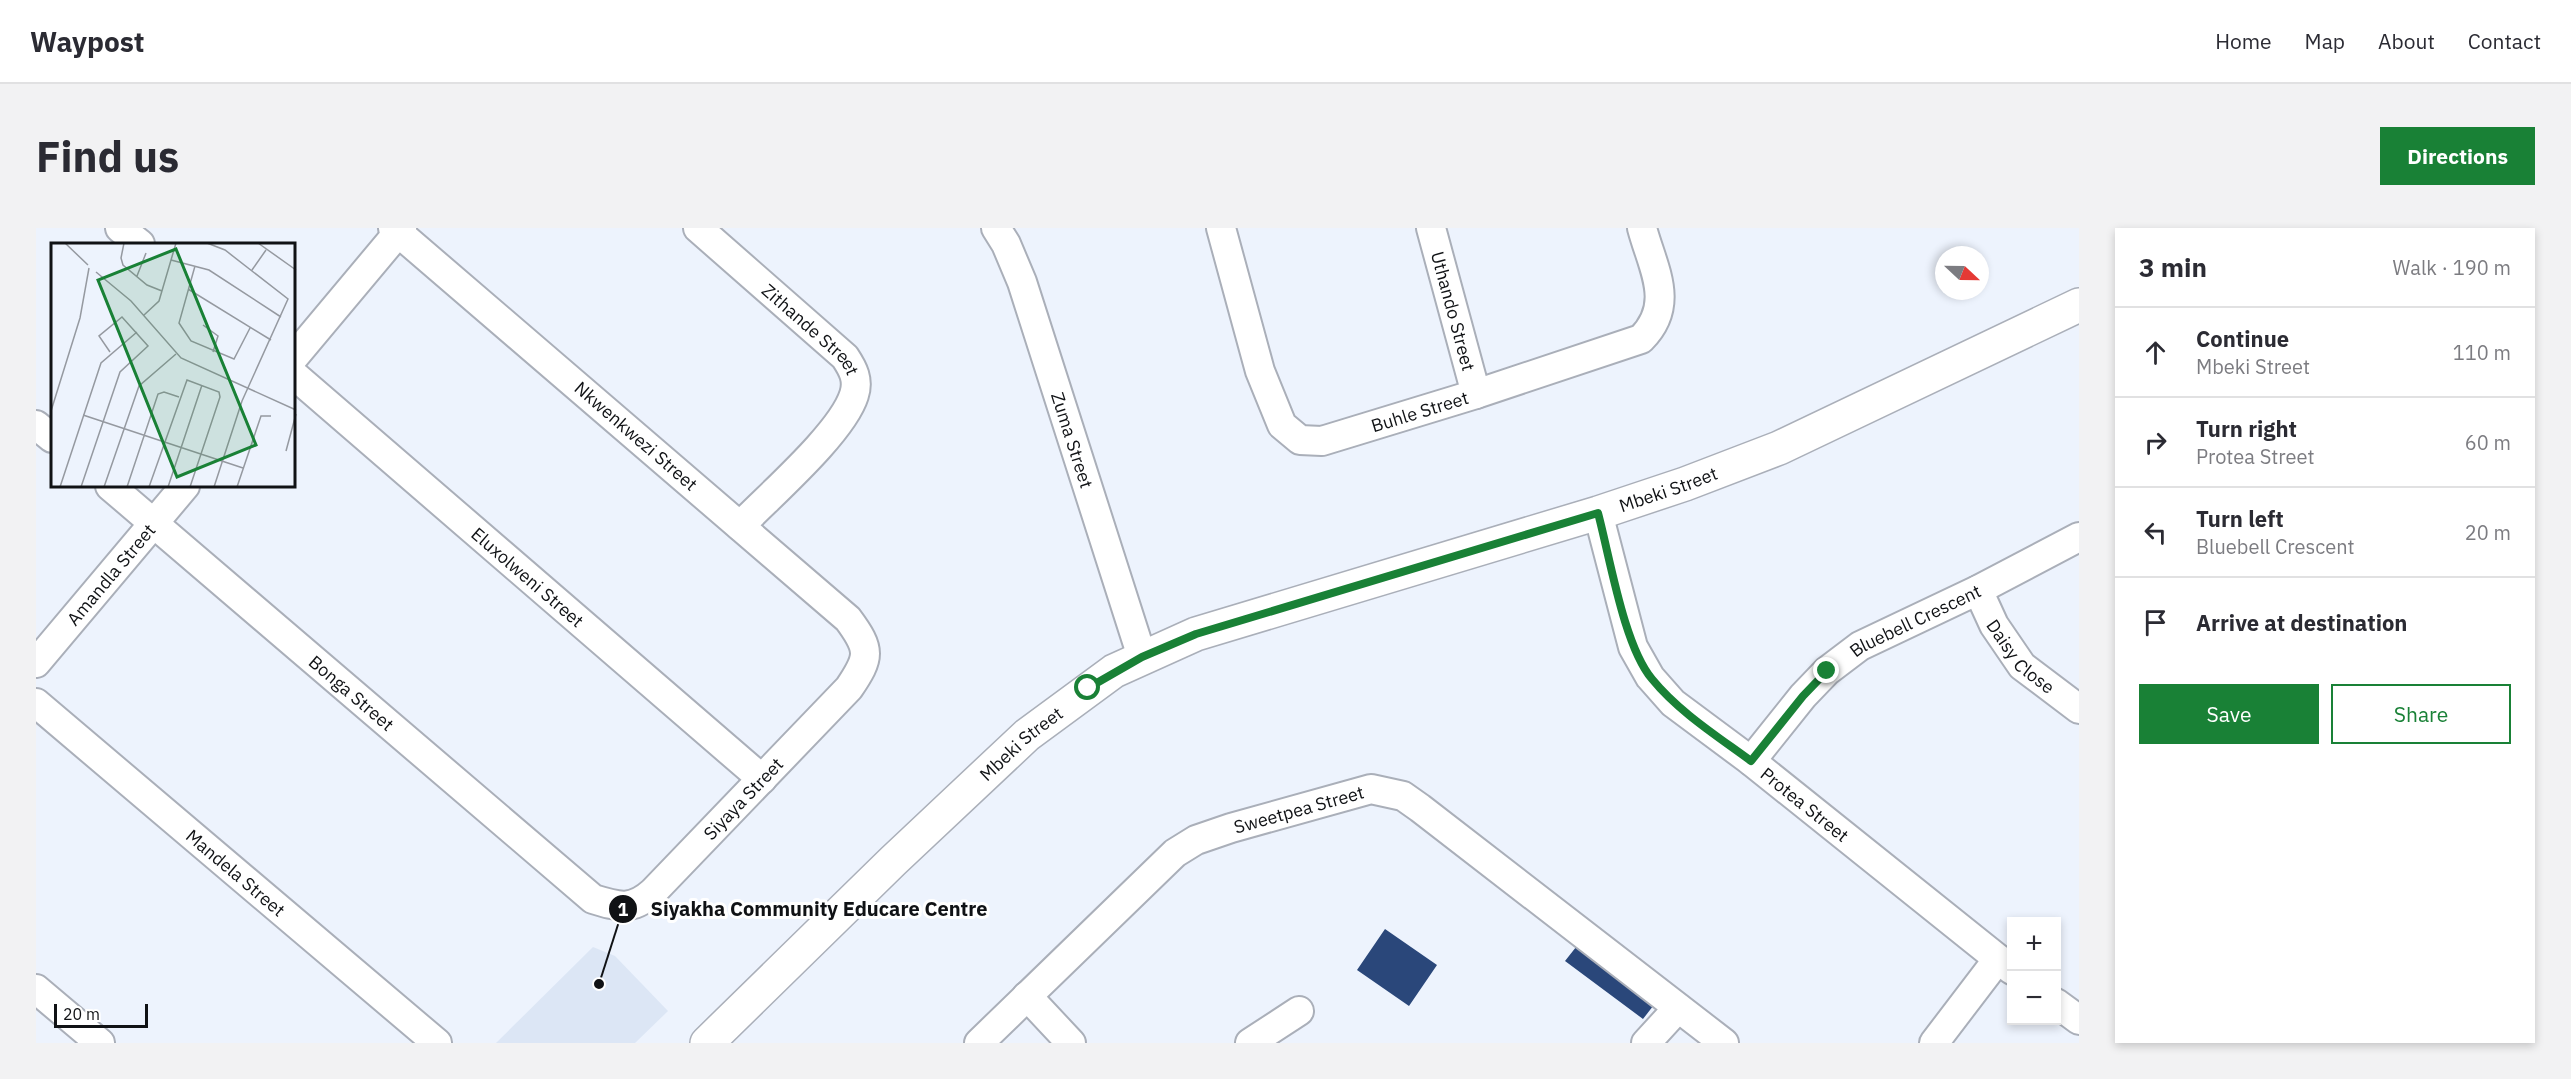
<!DOCTYPE html>
<html lang="en">
<head>
<meta charset="utf-8">
<style>
	:root { --surface:#fff; --page:#f2f2f3; --text:#2b2b33; --muted:#7c7c81; --line:#e1e1e2; --accent:#198136 }
	body { margin:0; font-family:"IBM Plex Sans",sans-serif; background:var(--page); color:var(--text) }
	.controls { position:absolute; right:18px; bottom:18px; display:grid; overflow:hidden; border-radius:0px; box-shadow:0 3px 9px #0003 }
	.controls button { width:54px; height:54px; display:grid; place-items:center; padding:0; border:0; border-bottom:2px solid var(--line); background:var(--surface); color:var(--text); font:30px sans-serif }
	.compass { position:absolute; left:1899px; top:18px; width:54px; height:54px; border-radius:50%; background:var(--surface); box-shadow:0 3px 9px #0003; rotate:112deg }
	.scale { position:absolute; left:18px; bottom:15px; width:94px; box-sizing:border-box; padding-left:6px; border:3px solid #101215; border-top:0; font-size:16px; line-height:21px; white-space:nowrap; color:#101215; -webkit-text-stroke:4px #fff; paint-order:stroke }
	.stop { position:absolute; width:18px; height:18px; margin:-14px; border:4px solid #198136; border-radius:50%; background:#fff }
	.stop.end { background:#198136; border-color:#fff; box-shadow:0 2px 6px #0008 }
	.list { margin:0; padding:0; list-style:none }
	h2 { display:flex; justify-content:space-between; align-items:center; height:78px; margin:0; padding:0 24px; font-size:26px }
	h2 small { font-size:20px; font-weight:400; color:var(--muted) }
	.list li { display:grid; grid-template-columns:39px 1fr auto; gap:18px; align-items:center; box-sizing:border-box; height:90px; padding:0 24px; border-top:2px solid var(--line) }
	.list b { display:block; font-size:22px; white-space:nowrap }
	.list p { margin:0; font-size:20px; white-space:nowrap; color:var(--muted) }
	.list em { font-size:20px; font-style:normal; color:var(--muted) }
	.actions { display:flex; gap:12px; padding:18px 24px }
	.actions a { flex:1; padding:14px 0; border:2px solid var(--accent); border-radius:0px; text-align:center; font-size:21px; color:var(--accent) }
	.actions .main { background:var(--accent); color:#fff }
	.icon { flex:none; width:33px; height:33px; fill:none; stroke:currentColor; stroke-width:2; stroke-linecap:round; stroke-linejoin:round }
	.map { position:relative; flex:none; width:2043px; height:815px; overflow:hidden; border-radius:0px }
	header { display:flex; align-items:center; gap:36px; box-sizing:border-box; height:84px; padding:0 30px; background:var(--surface); border-bottom:2px solid var(--line) }
	header strong { font-size:28px }
	nav { display:flex; gap:33px; margin-inline-start:auto; font-size:21px }
	.intro { display:flex; align-items:center; justify-content:space-between; box-sizing:border-box; height:144px; padding:0 36px }
	h1 { margin:0; font-size:42px }
	.button { padding:15px 27px; border-radius:0px; background:var(--accent); color:#fff; font-size:21px; font-weight:700 }
	main { display:flex; gap:36px; padding:0 36px }
	aside { flex:1; background:var(--surface); border-radius:0px; box-shadow:0 3px 9px #0003 }
	.map>svg:first-child { display:block }
	.built { fill:#dce6f5 }
	.building { fill:#2a477a }
	.lines { fill:none; stroke-linecap:round; stroke-linejoin:round }
	.minor-casing { stroke:#aaafb9; stroke-width:32 }
	.tertiary-casing { stroke:#aaafb9; stroke-width:36 }
	.minor { stroke:#fff; stroke-width:28 }
	.tertiary { stroke:#fff; stroke-width:33 }
	.route { stroke:#198136; stroke-width:8 }
	.labels { text-anchor:middle; dominant-baseline:central; stroke-width:6; stroke-linejoin:round; paint-order:stroke }
	.street-label { font-size:18px; fill:#101215; stroke:#fff }
	.inset-road { fill:none; stroke:#9599a0; stroke-width:1.5 }
	.view { fill:#198136; fill-opacity:0.15; stroke:#198136; stroke-width:3 }
	.inset-edge { fill:none; stroke:#101215; stroke-width:3 }
	.leader { fill:none; stroke:#101215; stroke-width:2 }
	.callout-dot { fill:#101215; stroke:#fff; stroke-width:2 }
	.mark-label { font-size:18px; text-anchor:middle; font-weight:bold; fill:#fff }
	.callout-label { font-size:20px; text-anchor:middle; font-weight:bold; fill:#101215; stroke:#fff; stroke-width:6; stroke-linejoin:round; paint-order:stroke }
</style>
</head>
<body>
<header>
<strong>Waypost</strong>
<nav><a>Home</a><a>Map</a><a>About</a><a>Contact</a></nav>
</header>
<div class="intro"><h1>Find us</h1><a class="button">Directions</a></div>
<main>
<div class="map">
<svg width="2043" height="815" viewBox="0 0 2043 815">
	<rect width="100%" height="100%" fill="#edf3fd"/>
	<!-- built -->
	<path class="built" d="M 557,719 L 579,728 L 632,783 L 599,815 L 460,815 Z"/>
	<!-- building -->
	<path class="building" d="M 1349,701 L 1401,737 L 1373,778 L 1321,742 Z
		M 1544,714 L 1621,773 L 1607,791 L 1529,733 Z"/>
	<g class="lines">
		<!-- minor casing -->
		<g class="minor-casing">
			<g id="minor">
				<path d="M 84,0 L 104,16"/>
				<path id="s1" d="M 662,0 L 809,129 C 817,141 823,152 818,167 C 806,205 734,267 704,298"/>
				<path id="s2" d="M 960,0 L 970,16 L 986,54 L 1106,429"/>
				<path id="s3" d="M 1185,0 L 1224,143 L 1246,197 L 1264,212 L 1286,213 L 1440,166 L 1605,111 C 1640,76 1617,41 1606,0"/>
				<path id="s4" d="M 1395,0 L 1440,166"/>
				<path d="M 258,129 L 366,0"/>
				<path id="s5" d="M 258,147 L 726,551"/>
				<path d="M 0,197 L 16,210"/>
				<path id="s6" d="M 74,258 L 557,671 C 583,679 596,683 617,664 L 813,460 C 834,429 835,422 812,391 L 357,0"/>
				<path id="s7" d="M 1562,285 L 1597,419 L 1614,449 L 1637,475 L 1715,533 L 1976,742"/>
				<path id="s8" d="M 1942,362 L 1958,397 L 1986,438 L 2043,481"/>
				<path id="s9" d="M 0,435 L 149,258"/>
				<path id="s10" d="M 0,475 L 401,815"/>
				<path id="s11" d="M 1715,533 L 1767,468 L 1791,443 L 1824,418 L 1942,362 L 2043,309"/>
				<path d="M 0,761 L 64,815"/>
				<path d="M 991,768 L 1035,815"/>
				<path d="M 2020,775 L 2043,792"/>
				<path id="s12" d="M 943,815 L 1139,625 L 1160,612 L 1195,600 L 1335,561 L 1367,568 L 1384,580 L 1688,815"/>
				<path d="M 1214,815 L 1263,783"/>
				<path d="M 1610,815 L 1642,780"/>
				<path d="M 1898,815 L 1962,731"/>
			</g>
		</g>
		<!-- tertiary casing -->
		<g class="tertiary-casing">
			<g id="tertiary">
				<path id="s13" d="M 671,815 L 857,633 L 991,507 L 1078,443 L 1160,406 L 1562,285 L 1649,256 L 1743,220 L 2043,77"/>
			</g>
		</g>
		<!-- minor -->
		<use href="#minor" class="minor"/>
		<!-- tertiary -->
		<use href="#tertiary" class="tertiary"/>
	</g>
	<g class="lines">
		<!-- route -->
		<path class="route" d="M 1052,460 L 1106,429 L 1160,406 L 1562,285 C 1574,330 1588,418 1616,451 C 1643,484 1681,508 1715,533 L 1767,468 L 1791,443"/>
	</g>
	<g class="labels">
		<!-- street labels -->
		<g class="street-label">
			<text stroke="none"><textPath href="#s4" startOffset="86">Uthando Street</textPath></text>
			<text stroke="none"><textPath href="#s1" startOffset="152">Zithande Street</textPath></text>
			<text stroke="none"><textPath href="#s3" startOffset="354">Buhle Street</textPath></text>
			<text transform="translate(600 208) rotate(41)">Nkwenkwezi Street</text>
			<text stroke="none"><textPath href="#s2" startOffset="226">Zuma Street</textPath></text>
			<text stroke="none"><textPath href="#s13" startOffset="1136">Mbeki Street</textPath></text>
			<text stroke="none"><textPath href="#s9" startOffset="116">Amandla Street</textPath></text>
			<text stroke="none"><textPath href="#s5" startOffset="309">Eluxolweni Street</textPath></text>
			<text stroke="none"><textPath href="#s11" startOffset="220">Bluebell Crescent</textPath></text>
			<text stroke="none"><textPath href="#s8" startOffset="80">Daisy Close</textPath></text>
			<text stroke="none"><textPath href="#s6" startOffset="318">Bonga Street</textPath></text>
			<text stroke="none"><textPath href="#s13" startOffset="434">Mbeki Street</textPath></text>
			<text stroke="none"><textPath href="#s6" startOffset="830">Siyaya Street</textPath></text>
			<text stroke="none"><textPath href="#s7" startOffset="374">Protea Street</textPath></text>
			<text stroke="none"><textPath href="#s12" startOffset="405">Sweetpea Street</textPath></text>
			<text stroke="none"><textPath href="#s10" startOffset="262">Mandela Street</textPath></text>
		</g>
	</g>
	<!-- overview -->
	<g transform="translate(15 15)">
		<rect width="244" height="244" fill="#edf3fd"/>
		<path class="inset-road" d="M 14,0 L 37,22M 73,0 L 70,15 L 72,22 L 96,42 L 111,48M 156,0 L 174,7 L 237,56 L 191,158 L 163,244M 207,0 L 245,27M 120,17 L 158,27 L 230,74M 144,23 L 128,80 L 140,98 L 183,116 L 199,85M 201,27 L 215,7M 45,29 L 80,58 L 130,115 L 245,167M 86,33 L 95,10M 137,46 L 220,97M 93,72 L 108,58 L 125,0M 152,82 L 167,93 L 162,109M 0,168 L 29,75 L 38,25M 32,172 L 192,225M 235,208 L 245,171M 9,244 L 50,120 L 86,89M 30,244 L 69,129 L 97,103 L 71,74 L 48,93 L 59,109M 53,244 L 88,143 L 125,111M 76,244 L 107,151 L 113,149 L 128,154M 98,244 L 136,137 L 168,149 L 169,154 L 139,244M 117,244 L 151,142M 186,244 L 210,173 L 220,173"/>
		<path class="view" d="M 125,6 L 205,202 L 126,234 L 47,37 Z"/>
		<rect width="244" height="244" class="inset-edge"/>
	</g>
	<!-- callouts -->
	<path class="leader" d="M563 756L587 681"/>
	<g class="callout-dot">
		<circle cx="563" cy="756" r="6"/>
		<circle cx="587" cy="681" r="15"/>
	</g>
	<g class="mark-label">
		<text x="587" y="688">1</text>
	</g>
	<g class="callout-label">
		<text x="783" y="688">Siyakha Community Educare Centre</text>
	</g>
</svg>
<div class="controls">
<button>+</button>
<button>−</button>
</div>
<svg class="compass" viewBox="-18 -18 36 36"><path d="M0-13l5 13h-10z" fill="#e53935"/><path d="M0 13l5-13h-10z" fill="#7c7c81"/></svg>
<div class="scale">20 m</div>
<div class="stop" style="left:1052px;top:460px"></div>
<div class="stop end" style="left:1791px;top:443px"></div>
</div>
<aside>
<h2>3 min<small>Walk · 190 m</small></h2>
<ul class="list">
<li><svg class="icon" aria-label="ahead" viewBox="0 0 24 24"><path d="M12 20V5M6 11l6-6 6 6"/></svg><div><b>Continue</b><p>Mbeki Street</p></div><em>110 m</em></li>
<li><svg class="icon" aria-label="right" viewBox="0 0 24 24"><path d="M7 20v-9h11M14 6l5 5-5 5"/></svg><div><b>Turn right</b><p>Protea Street</p></div><em>60 m</em></li>
<li><svg class="icon" aria-label="left" viewBox="0 0 24 24"><path d="M17 20v-9H6M10 6l-5 5 5 5"/></svg><div><b>Turn left</b><p>Bluebell Crescent</p></div><em>20 m</em></li>
<li><svg class="icon" aria-label="arrive" viewBox="0 0 24 24"><path d="M6 21V4h12l-3 4 3 4H6"/></svg><div><b>Arrive at destination</b></div></li>
</ul>
<div class="actions"><a class="main">Save</a><a>Share</a></div>
</aside>
</main>
</body>
</html>
